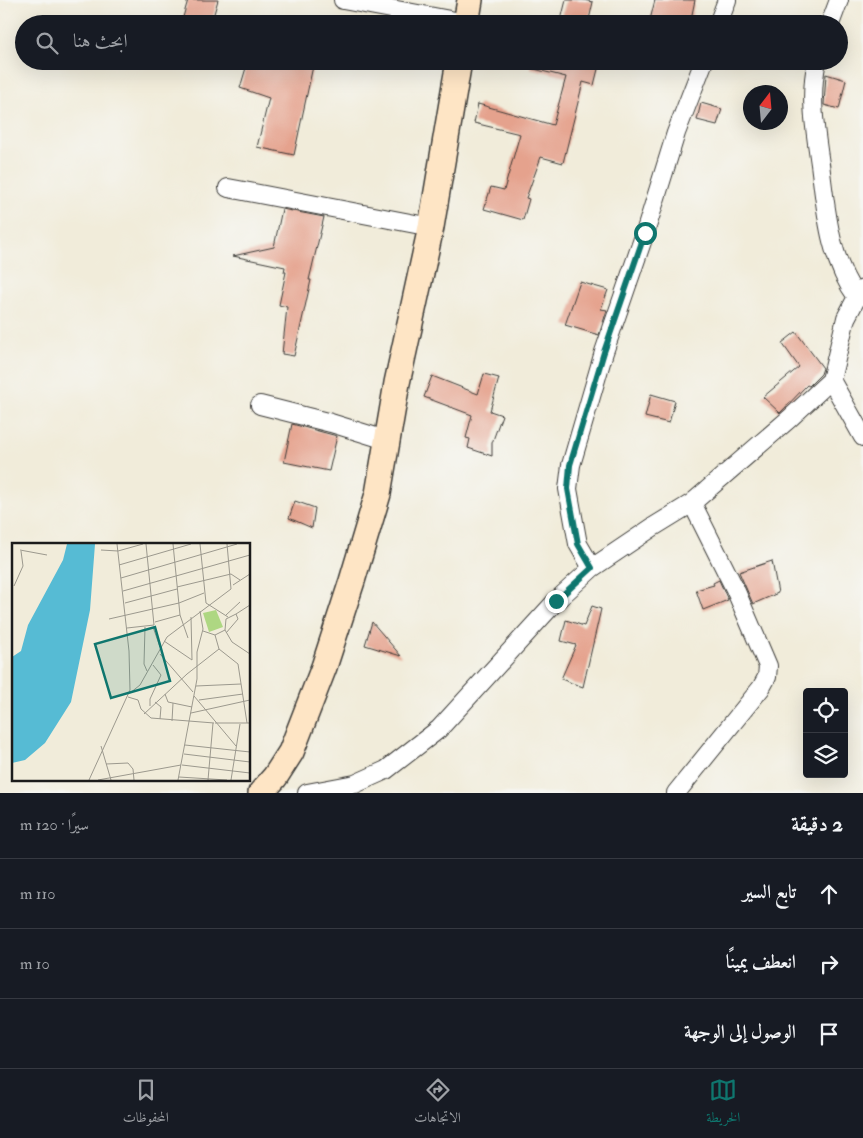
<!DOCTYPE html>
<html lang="ar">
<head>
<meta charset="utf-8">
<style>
	:root { --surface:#171b24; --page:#20242c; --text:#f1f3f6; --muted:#9ea1a6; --line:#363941; --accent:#0f766e }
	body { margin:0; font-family:"IM FELL Double Pica",Amiri,serif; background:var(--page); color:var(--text); direction:rtl }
	.controls { position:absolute; right:15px; bottom:15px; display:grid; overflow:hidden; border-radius:5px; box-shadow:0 5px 20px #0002 }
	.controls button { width:45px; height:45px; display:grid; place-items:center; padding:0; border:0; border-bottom:1px solid var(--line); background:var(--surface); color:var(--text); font:25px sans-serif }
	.compass { position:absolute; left:743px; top:85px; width:45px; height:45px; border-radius:50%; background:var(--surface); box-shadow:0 5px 20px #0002; rotate:16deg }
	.stop { position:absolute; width:15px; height:15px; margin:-11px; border:4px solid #0f766e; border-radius:50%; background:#fff }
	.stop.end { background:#0f766e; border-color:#fff; box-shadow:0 1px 5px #0008 }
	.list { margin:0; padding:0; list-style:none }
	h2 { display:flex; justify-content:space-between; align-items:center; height:65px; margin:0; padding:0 20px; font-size:21px }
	h2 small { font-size:16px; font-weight:400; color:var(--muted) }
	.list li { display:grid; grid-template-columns:32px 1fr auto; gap:15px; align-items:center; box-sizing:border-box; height:70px; padding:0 20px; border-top:1px solid var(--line) }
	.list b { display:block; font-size:19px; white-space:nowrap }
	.list em { font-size:16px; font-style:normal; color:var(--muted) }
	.icon { flex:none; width:28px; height:28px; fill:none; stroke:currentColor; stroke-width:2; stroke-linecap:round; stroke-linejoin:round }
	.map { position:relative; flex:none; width:863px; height:793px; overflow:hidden; direction:ltr }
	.search { position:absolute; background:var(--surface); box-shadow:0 5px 20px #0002; left:15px; right:15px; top:15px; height:55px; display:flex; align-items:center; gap:12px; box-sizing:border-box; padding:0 18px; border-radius:28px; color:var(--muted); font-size:19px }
	.sheet { height:275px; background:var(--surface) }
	nav { display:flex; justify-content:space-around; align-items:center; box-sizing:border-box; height:70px; border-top:1px solid var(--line); background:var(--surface); font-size:14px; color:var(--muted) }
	nav a { display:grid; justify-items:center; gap:2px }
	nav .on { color:var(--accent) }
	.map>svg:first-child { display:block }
	.building { fill:#e5a28d }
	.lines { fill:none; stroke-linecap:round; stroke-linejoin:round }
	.street-casing { stroke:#3c3b38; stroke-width:20 }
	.secondary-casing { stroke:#3c3b38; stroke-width:28 }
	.street { stroke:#fff; stroke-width:18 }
	.secondary { stroke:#fee5c5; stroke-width:25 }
	.route { stroke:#0f766e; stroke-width:6 }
	.inset-road { fill:none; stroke:#9c998e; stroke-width:1 }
	.view { fill:#0f766e; fill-opacity:0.15; stroke:#0f766e; stroke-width:2.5 }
	.inset-edge { fill:none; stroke:#1c1c1c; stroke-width:2.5 }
</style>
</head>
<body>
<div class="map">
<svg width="863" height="793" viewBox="0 0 863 793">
	<rect width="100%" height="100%" fill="#f6f6f2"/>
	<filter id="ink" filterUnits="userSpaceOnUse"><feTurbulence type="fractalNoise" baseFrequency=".02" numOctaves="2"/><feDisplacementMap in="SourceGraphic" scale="10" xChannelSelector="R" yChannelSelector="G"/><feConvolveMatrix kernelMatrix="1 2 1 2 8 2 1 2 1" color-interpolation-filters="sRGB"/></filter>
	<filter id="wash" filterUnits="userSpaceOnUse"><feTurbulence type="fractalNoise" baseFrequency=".0096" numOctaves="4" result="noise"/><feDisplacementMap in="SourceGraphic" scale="20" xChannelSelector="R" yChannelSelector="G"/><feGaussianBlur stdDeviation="1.12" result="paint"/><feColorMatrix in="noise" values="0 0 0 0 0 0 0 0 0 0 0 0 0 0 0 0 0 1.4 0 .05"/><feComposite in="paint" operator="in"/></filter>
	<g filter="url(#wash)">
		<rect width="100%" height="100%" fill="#f1ecda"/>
		<g id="blocks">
			<!-- building -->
			<path class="building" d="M 188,0 L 218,0 L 211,24 L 181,24 Z
				M 566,0 L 583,0 L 593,2 L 588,24 L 560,24 Z
				M 655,0 L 695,0 L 690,24 L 649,24 Z
				M 248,61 L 299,61 L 299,63 L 313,66 L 294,155 L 257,147 L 269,98 L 240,88 Z
				M 531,61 L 600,61 L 594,85 L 583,82 L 563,163 L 541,157 L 526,198 L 529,199 L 523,220 L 484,209 L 491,187 L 504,190 L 520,134 L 474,123 L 478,104 L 553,125 L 566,77 L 530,68 Z
				M 826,74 L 846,80 L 839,109 L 824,105 Z
				M 701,103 L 722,109 L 717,125 L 697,120 Z
				M 282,209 L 324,217 L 309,280 L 311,280 L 294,356 L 282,354 L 287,307 L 279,305 L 286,272 L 284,272 L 285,267 L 233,256 L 274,247 Z
				M 580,282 L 608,290 L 601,309 L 607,310 L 599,335 L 565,325 Z
				M 796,332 L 823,368 L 821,374 L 809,386 L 807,385 L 780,413 L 763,397 L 799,367 L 782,343 Z
				M 484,374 L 499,378 L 490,411 L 502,415 L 492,443 L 492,456 L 468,448 L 470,439 L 466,438 L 472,415 L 424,397 L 432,376 L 478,394 Z
				M 651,394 L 675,401 L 669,423 L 645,417 Z
				M 292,424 L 337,436 L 329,471 L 284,462 Z
				M 295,501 L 315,508 L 312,528 L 289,518 Z
				M 772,561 L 778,593 L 753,604 L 739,572 Z
				M 719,580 L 728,600 L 703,610 L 696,590 L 714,585 L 713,583 Z
				M 592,606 L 601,609 L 583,687 L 561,679 L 576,645 L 561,641 L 566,620 L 584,626 Z
				M 372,622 L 401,656 L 365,645 Z"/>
		</g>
	</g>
	<g filter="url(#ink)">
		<use href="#blocks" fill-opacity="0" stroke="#3c3b38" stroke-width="1"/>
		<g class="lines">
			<!-- street casing -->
			<g class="street-casing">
				<path id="street" d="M 343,0 L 466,23
					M 718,24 L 727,0
					M 830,24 L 839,0
					M 817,61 C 809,96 815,129 820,164 C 826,209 829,259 857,297
					M 228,188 L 431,227
					M 831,380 L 863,437
					M 260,405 L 331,423 L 386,440
					M 592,568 L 578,544 L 568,489 L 571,465 L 604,352 L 645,233 L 676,133 L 704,61
					M 307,793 L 355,784 L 386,770 L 439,729 L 556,601 L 592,568 L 653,527 L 692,503 L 789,419 L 831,380 L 846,318 L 857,297 L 863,289
					M 676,793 L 761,688 L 767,677 L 768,666 L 735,589 L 692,503"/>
			</g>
			<!-- secondary casing -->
			<g class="secondary-casing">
				<path id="secondary" d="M 466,24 L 470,0
					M 261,793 L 275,777 L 291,752 L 324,667 L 352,581 L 378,494 L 397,383 L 431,227 L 459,61"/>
			</g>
			<!-- street -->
			<use href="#street" class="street"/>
			<!-- secondary -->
			<use href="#secondary" class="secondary"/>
		</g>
	</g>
	<g class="lines" filter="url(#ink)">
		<!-- route -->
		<path class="route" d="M 556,601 L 592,568 L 578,544 L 568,489 L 570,465 L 604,352 L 645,233"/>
	</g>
	<!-- overview -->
	<g transform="translate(12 543)">
		<rect width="238" height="238" fill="#f1ecda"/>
		<path d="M 204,67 L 211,84 L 197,89 L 191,70 Z" fill="#aed782"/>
		<path d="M 55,1 L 83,1 L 78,67 L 59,159 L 33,200 L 13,217 L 0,220 L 0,114 L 9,108 L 16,82 L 51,17 Z" fill="#56bbd4"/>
		<path class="inset-road" d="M 161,1 L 168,72 L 176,95M 188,1 L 194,60 L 216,74M 8,7 L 35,12M 89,7 L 106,8 L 131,1M 107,22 L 179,1M 109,35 L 225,1M 221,42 L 238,31M 2,43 L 11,23 L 9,8M 165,44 L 219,31 L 228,37M 111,48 L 238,12M 113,60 L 165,46M 224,71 L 214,76 L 213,87 L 220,99 L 238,111M 214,72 L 228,59M 97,76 L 167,60 L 192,50M 143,79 L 168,72M 133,84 L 132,121 L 135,128M 141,84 L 148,104M 115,85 L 142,82 L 134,1M 191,88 L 203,92 L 213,87M 214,90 L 226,76 L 224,71 L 238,62M 203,92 L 207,106 L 226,121 L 235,180M 152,98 L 180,117 L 179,74M 148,111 L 181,149M 184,143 L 229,141M 118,150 L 128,142 L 155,94 L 219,46 L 215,1M 153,151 L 156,159 L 180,164M 182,153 L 224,203M 116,154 L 126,157 L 129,166 L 139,175 L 202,180M 187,157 L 231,151M 143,159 L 149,164 L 148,176M 138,163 L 138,156 L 149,132 L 141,122M 179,170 L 238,157M 132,171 L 175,131 L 207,106M 160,178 L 161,160M 203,180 L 238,180M 173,202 L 238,209M 89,203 L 99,237M 172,211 L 238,219M 94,221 L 116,220 L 121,226 L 122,237M 170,222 L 238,230M 167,234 L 215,237M 77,237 L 118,147 L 117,108 L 105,1M 86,237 L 169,222M 166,237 L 185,136 L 185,109 L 191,86 L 188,68M 196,237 L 201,180M 219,237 L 228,181"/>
		<path class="view" d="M 143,84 L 158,138 L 99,155 L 83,101 Z"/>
		<rect width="238" height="238" class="inset-edge"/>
	</g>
</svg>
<div class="controls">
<button><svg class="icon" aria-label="locate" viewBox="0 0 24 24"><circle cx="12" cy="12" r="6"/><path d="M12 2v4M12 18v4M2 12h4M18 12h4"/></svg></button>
<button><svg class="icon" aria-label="layers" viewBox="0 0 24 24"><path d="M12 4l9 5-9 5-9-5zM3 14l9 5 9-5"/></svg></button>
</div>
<svg class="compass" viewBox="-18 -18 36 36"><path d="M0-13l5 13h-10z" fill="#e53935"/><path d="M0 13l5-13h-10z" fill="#9ea1a6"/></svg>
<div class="stop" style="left:645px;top:233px"></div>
<div class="stop end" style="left:556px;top:601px"></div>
<div class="search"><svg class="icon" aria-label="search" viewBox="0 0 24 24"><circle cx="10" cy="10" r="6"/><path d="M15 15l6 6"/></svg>ابحث هنا</div>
</div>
<section class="sheet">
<h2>2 دقيقة<small>سيرًا · 120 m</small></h2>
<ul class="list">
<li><svg class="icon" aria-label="ahead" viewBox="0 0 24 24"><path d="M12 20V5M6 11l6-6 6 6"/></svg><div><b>تابع السير</b></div><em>110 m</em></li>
<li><svg class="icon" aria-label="right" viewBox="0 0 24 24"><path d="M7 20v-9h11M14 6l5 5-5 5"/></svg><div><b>انعطف يمينًا</b></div><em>10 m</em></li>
<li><svg class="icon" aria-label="arrive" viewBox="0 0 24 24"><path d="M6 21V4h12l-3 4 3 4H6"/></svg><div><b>الوصول إلى الوجهة</b></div></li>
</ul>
</section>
<nav>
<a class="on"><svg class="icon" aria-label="map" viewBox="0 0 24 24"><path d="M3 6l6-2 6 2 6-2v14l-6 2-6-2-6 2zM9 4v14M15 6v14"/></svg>الخريطة</a>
<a><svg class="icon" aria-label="directions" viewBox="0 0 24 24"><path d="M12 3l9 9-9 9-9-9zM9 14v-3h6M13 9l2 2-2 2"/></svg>الاتجاهات</a>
<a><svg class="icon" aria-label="saved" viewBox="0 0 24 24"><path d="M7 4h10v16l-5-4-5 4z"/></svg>المحفوظات</a>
</nav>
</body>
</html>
